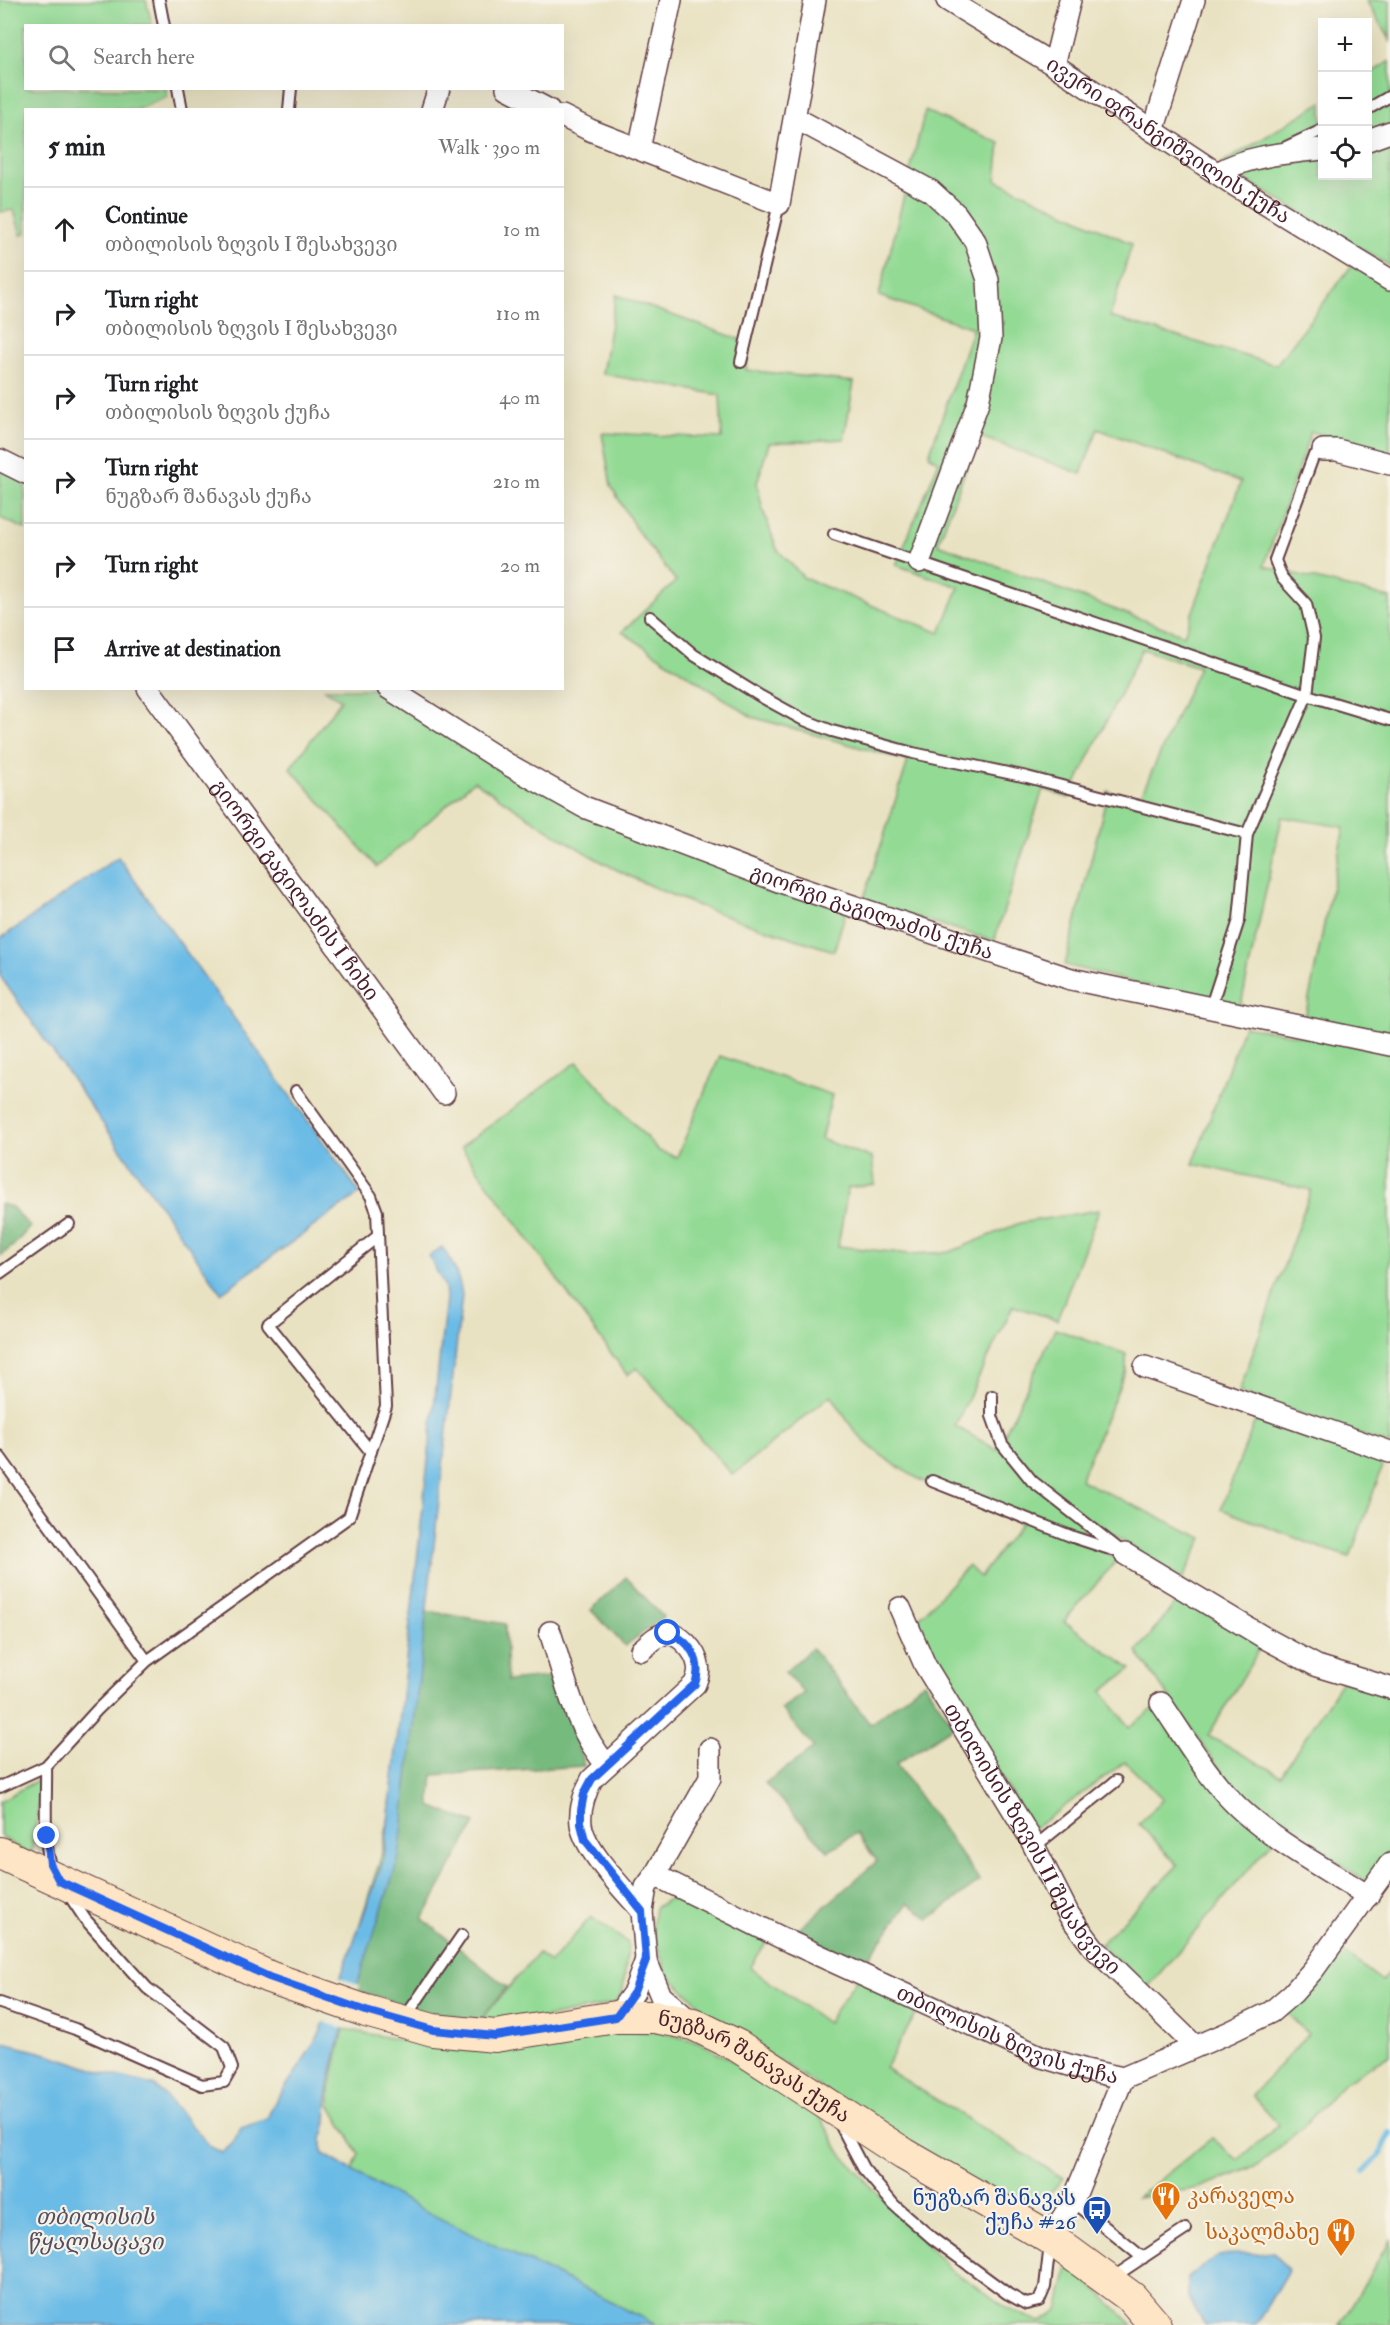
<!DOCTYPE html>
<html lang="en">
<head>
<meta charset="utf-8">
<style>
	:root { --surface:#fff; --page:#f2f2f2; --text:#202124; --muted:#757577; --line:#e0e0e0 }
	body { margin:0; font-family:"IM FELL Double Pica","Noto Serif Georgian",serif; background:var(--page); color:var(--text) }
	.controls { position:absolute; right:18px; top:18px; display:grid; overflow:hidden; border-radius:0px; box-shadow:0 6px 24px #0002 }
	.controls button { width:54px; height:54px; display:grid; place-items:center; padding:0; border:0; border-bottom:2px solid var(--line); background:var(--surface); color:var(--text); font:30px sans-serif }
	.stop { position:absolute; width:18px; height:18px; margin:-14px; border:4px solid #2563eb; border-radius:50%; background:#fff }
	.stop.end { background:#2563eb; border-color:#fff; box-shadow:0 2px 6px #0008 }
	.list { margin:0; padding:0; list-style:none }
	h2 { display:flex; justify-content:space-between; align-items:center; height:78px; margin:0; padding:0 24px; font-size:26px }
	h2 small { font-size:20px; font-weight:400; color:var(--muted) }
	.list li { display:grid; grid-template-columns:39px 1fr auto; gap:18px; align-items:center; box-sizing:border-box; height:84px; padding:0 24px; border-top:2px solid var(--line) }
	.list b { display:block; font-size:22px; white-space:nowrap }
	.list p { margin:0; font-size:20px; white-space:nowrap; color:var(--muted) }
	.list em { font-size:20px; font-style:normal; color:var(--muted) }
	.icon { flex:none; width:33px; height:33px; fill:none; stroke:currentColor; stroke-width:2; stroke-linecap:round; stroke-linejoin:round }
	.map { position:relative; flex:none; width:1390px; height:2325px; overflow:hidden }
	.search { position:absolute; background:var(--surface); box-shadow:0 6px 24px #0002; left:24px; top:24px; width:540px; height:66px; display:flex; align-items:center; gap:15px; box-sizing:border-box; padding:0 21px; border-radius:0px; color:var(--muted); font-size:22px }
	.panel { position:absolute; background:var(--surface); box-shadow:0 6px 24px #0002; left:24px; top:108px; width:540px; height:582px; border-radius:0px }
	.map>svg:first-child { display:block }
	.green { fill:#93da94; stroke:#6e7c60; stroke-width:1.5; fill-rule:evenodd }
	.forest { fill:#76ba7e; stroke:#606c54; stroke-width:1.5 }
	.water { fill:#6bbbe6; stroke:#5a6d88; stroke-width:1.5 }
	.pier { fill:#e9e2c2 }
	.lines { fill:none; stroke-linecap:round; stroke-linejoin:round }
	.stream { stroke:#6bbbe6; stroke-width:6 }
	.service-casing { stroke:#623c42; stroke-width:14 }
	.minor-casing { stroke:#623c42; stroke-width:24 }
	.secondary-casing { stroke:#623c42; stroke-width:34 }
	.service { stroke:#fff; stroke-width:10 }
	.minor { stroke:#fff; stroke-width:21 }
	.secondary { stroke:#fde5c5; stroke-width:32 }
	.route { stroke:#2563eb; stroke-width:8 }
	.labels { text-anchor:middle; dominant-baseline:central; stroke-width:4.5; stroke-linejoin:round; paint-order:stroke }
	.street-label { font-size:21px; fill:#4a1f2b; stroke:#f7f3e8 }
	.food-label { font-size:21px; fill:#c56008; stroke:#f7f3e8; text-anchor:start }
	.transit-label { font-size:21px; fill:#164399; stroke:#f7f3e8; text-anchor:end }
	.water-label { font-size:22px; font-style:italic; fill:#544e63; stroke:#f7f3e8 }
</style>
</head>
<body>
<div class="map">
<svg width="1390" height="2325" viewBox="0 0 1390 2325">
	<rect width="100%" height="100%" fill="#f7f3e8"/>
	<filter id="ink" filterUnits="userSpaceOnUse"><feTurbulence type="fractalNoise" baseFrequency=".0167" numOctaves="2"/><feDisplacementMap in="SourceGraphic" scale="12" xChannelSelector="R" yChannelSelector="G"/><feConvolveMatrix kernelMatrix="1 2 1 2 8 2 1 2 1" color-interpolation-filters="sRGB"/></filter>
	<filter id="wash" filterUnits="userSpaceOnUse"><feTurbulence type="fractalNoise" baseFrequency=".008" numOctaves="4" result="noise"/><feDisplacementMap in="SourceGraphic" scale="24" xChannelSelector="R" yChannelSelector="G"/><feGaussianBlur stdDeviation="1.35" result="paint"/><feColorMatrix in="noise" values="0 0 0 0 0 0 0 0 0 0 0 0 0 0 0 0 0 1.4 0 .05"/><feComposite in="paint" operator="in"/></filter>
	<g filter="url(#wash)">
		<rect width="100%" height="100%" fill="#e9e2c2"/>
		<!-- green -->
		<path class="green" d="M 0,0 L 146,0 L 152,25 L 26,26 L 26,88 L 166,89 L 167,97 L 138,109 L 26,110 L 26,233 L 21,235 L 14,210 L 0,212 Z
			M 1366,0 L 1390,0 L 1390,41 Z
			M 1390,61 L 1390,266 L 1220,165 L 1322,102 L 1322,176 L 1368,176 L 1368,75 Z
			M 925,111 L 1000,143 L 996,180 L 1132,244 L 1110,317 L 1276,365 L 1353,264 L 1390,288 L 1390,453 L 1311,432 L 1264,566 L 1390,598 L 1390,1034 L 1305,1018 L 1344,827 L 1282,817 L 1240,1009 L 1065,965 L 1108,791 L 1138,802 L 1199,667 L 1142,649 L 1069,798 L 1043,789 L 994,941 L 863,901 L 908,761 L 752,717 L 622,632 L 676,581 L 636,529 L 611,486 L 602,433 L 722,438 L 720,395 L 602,374 L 616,295 L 750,343 L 746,370 L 854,382 L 844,439 L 769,443 L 757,483 L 763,510 L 777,549 L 804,578 L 940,633 L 959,587 L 896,565 L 939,462 L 929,455 L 973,328 L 879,296 ZM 1098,429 L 1241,482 L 1184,635 L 938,544 L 978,436 L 1081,474 Z
			M 0,469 L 25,481 L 25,529 L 0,518 Z
			M 325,689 L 378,689 L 501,771 L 846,911 L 834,951 C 750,925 663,898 586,853 C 548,831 511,805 474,781 L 377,867 L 290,768 L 341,700 Z
			M 1244,1026 L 1390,1052 L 1390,1445 L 1239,1392 L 1311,1190 L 1193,1164 Z
			M 720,1056 L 832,1095 L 821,1139 L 872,1158 L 875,1184 L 848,1188 L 838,1246 L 909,1254 L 950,1252 L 1020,1223 L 1099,1210 L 1057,1320 L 1013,1306 L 955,1426 L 997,1450 L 1055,1329 L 1126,1354 L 1126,1370 L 1080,1480 L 1203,1538 L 1182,1580 L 1093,1521 L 1079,1533 L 1117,1560 L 1064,1621 L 1131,1669 L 1102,1691 L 1129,1727 L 1156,1707 L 1273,1841 L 1147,1988 L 1100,1944 L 1178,1865 L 1139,1824 L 1163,1799 L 1125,1762 L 1032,1830 L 913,1624 L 968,1566 L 980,1577 L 1021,1523 C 966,1501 907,1481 863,1440 C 850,1428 841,1409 831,1395 L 733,1475 L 637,1368 L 627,1375 L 461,1147 L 577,1062 L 659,1151 L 677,1157 Z
			M 1258,1413 L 1386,1457 L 1350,1557 L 1324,1549 L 1221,1509 Z
			M 1178,1600 L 1263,1643 L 1208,1736 L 1281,1775 L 1342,1681 L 1390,1694 L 1390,1849 L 1367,1882 L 1281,1825 L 1231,1785 L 1137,1652 Z
			M 43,1777 L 31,1856 L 0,1836 L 0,1801 Z
			M 672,1897 L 687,1897 L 768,1939 L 750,1968 L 827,2023 L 857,1978 L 920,2007 L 885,2068 L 1063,2178 C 1059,2182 1055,2189 1050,2192 C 1032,2207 999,2192 979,2188 L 718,2022 L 667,1974 L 652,1929 L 655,1908 Z
			M 591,1917 L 628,1943 L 623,1990 L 616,2003 L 515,2024 L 481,2020 L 538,1953 L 550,1963 Z
			M 1340,1949 L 1382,1981 L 1390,1970 L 1390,2055 L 1345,2082 L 1303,2127 L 1257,2166 L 1199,2188 L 1137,2198 L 1212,2138 L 1238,2160 L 1279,2125 L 1252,2096 L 1308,2034 L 1284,2010 Z
			M 344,2029 L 447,2049 L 518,2049 L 606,2031 L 659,2032 L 699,2042 L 815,2108 L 841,2153 L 867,2182 L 949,2268 L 1011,2310 L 1040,2322 L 1058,2311 L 1069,2264 L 1133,2325 L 656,2325 L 611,2302 L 609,2324 L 352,2171 L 359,2154 L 330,2105 L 330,2088 Z
			M 1390,2240 L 1390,2325 L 1340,2325 Z"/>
		<!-- forest -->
		<path class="forest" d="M 0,1204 L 12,1207 L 30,1227 L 13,1246 L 0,1256 Z
			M 626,1577 L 663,1617 L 625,1646 L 591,1610 Z
			M 414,1609 L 505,1624 L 507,1681 L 559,1676 L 584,1766 L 433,1775 L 430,1806 L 475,1823 L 423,1919 L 507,1987 L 481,2020 L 455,2024 L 341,1984 L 381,1857 L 388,1822 Z
			M 812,1648 L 870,1724 L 924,1682 L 954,1726 L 896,1764 L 980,1881 L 929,1919 L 908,1903 L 862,1967 L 792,1935 L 877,1861 L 856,1833 L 828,1851 L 765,1783 L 814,1748 L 781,1709 L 804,1693 L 785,1672 Z"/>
		<!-- water -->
		<path class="water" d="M 118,857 L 360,1193 L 221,1293 L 0,976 L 0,939 Z
			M 442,1247 C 453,1263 459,1276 462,1295 L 399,1857 L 342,2031 L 329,2084 L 325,2131 L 322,2138 L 322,2153 C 428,2219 545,2266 656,2325 L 0,2325 L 0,2042 L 51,2055 L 105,2073 L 156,2086 L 211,2147 L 222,2153 L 232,2144 L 241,2128 L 267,2119 L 273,2105 L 298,2069 L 320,2033 L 384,1859 L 446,1298 L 445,1287 L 429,1256 Z
			M 1274,2252 L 1288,2270 L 1256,2325 L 1205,2325 L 1188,2298 L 1188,2277 L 1219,2255 Z"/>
		<!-- pier -->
		<path class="pier" d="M 338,1977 L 360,1985 L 346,2029 L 321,2021 Z"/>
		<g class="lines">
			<!-- stream -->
			<path class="stream" d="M 1365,2171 L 1379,2156 L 1390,2133"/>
		</g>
	</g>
	<g filter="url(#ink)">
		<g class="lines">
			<!-- service casing -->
			<g class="service-casing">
				<path id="service" d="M 159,0 L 164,26
					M 178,88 L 182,110
					M 1368,109 L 1390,96
					M 289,110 L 291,88
					M 1286,147 L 1322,130
					M 741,362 L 779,204
					M 834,534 L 1307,695 L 1390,720
					M 650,617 L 694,655 L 760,696 L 802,719 L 832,731 L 913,753 L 1027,777 L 1247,834
					M 1210,1009 L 1239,920 L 1247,834 L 1307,695 L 1314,638 L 1306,604 L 1282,578 L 1275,560 L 1313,457 L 1323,450
					M 0,1273 L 69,1224
					M 992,1396 L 992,1416 L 1002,1444 L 1032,1481 L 1125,1554
					M 371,1452 L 268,1324 L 378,1236
					M 0,1457 L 147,1661
					M 932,1481 L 1073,1537 L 1116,1551
					M 46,1766 C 47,1790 42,1850 53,1870
					M 0,1787 L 46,1766 L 97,1710 L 147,1661 L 349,1517 L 386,1406 L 377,1212 L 371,1196 L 296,1091
					M 1034,1847 L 1116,1781
					M 0,2003 L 75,2029 L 202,2085 L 224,2082 L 232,2068 L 224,2047 L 147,1988 L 85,1919 L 69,1895
					M 404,2019 L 462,1935
					M 840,2124 L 863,2168 L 894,2205 L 932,2238 L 1008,2294 L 1026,2304 L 1039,2301 L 1045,2287 L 1050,2244
					M 1073,2201 L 1143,2258
					M 1112,2278 L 1186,2229"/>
			</g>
			<!-- minor casing -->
			<g class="minor-casing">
				<g id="minor">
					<path id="s1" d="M 947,0 L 1054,65 L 1236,186 L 1390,280"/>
					<path d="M 1054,65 L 1070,0"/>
					<path d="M 507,88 L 549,110"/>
					<path d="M 432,110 L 439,88"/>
					<path d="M 562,116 L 590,130 L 779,204 L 815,0"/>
					<path d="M 795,118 L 931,191 L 956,214 L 975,241 L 988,280 L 991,338 L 978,403 L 919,562"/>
					<path d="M 1153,131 L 1194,0"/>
					<path d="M 1368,140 L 1390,132"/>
					<path d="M 639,149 L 671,0"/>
					<path d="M 1217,173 C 1250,155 1286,153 1322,149"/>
					<path d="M 1323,450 L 1337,450 L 1390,464"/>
					<path d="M 0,460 L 26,473"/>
					<path id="s2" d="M 148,688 L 444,1093"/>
					<path id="s3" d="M 388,688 L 509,765 L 584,807 L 781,882 L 1071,979 L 1390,1045"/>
					<path d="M 1145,1367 L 1390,1452"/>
					<path d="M 1125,1554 L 1265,1638 L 1317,1666 L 1390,1688"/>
					<path id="s4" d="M 900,1608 L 925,1665 L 1029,1836 L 1069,1915 L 1093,1947 L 1195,2046"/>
					<path d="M 550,1632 C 565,1677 575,1730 607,1765"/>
					<path d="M 641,1650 C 648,1645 656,1635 665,1634 C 679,1631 696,1652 698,1665 C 700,1672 697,1678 695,1684 L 592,1779 C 585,1793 579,1808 581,1824 C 584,1850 625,1891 642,1911"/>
					<path d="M 1161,1703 C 1185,1738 1207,1777 1238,1807 C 1276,1843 1325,1868 1368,1896"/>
					<path d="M 655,1875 L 710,1778 L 710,1749"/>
					<path d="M 616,2017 L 634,1992 L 646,1960"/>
					<path id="s5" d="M 691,2022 L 661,1996 L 646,1960 L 642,1911 L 646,1887 L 655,1875 L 790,1942 L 1042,2057 L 1086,2070 L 1123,2078 L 1230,2032 L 1271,2012 L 1293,1993 L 1314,1969 L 1390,1864"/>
					<path d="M 1050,2238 L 1073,2201 L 1123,2078"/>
				</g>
			</g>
			<!-- secondary casing -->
			<g class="secondary-casing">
				<g id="secondary">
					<path id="s6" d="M 0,1853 L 269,1977 L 366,2011 L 433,2030 L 495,2036 L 616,2017 L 654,2017 L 693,2024 L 738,2046 L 904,2154 L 1050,2238 L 1132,2298 L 1155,2325"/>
				</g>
			</g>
			<!-- service -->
			<use href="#service" class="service"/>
			<!-- minor -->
			<use href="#minor" class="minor"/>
			<!-- secondary -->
			<use href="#secondary" class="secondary"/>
		</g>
	</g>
	<g class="lines" filter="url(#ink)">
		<!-- route -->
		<path class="route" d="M 47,1836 L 50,1864 L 59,1881 L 269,1977 L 366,2011 L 433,2030 L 495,2036 L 616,2017 L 634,1992 L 646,1960 L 642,1911 L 585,1840 L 581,1824 L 581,1810 L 584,1794 L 592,1779 L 695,1684 C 703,1662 690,1639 668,1633"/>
	</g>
	<!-- icons -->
	<defs>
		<g id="restaurant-pin" transform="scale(1.5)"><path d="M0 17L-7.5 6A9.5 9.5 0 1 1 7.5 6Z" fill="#e8710a" stroke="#f7f3e8"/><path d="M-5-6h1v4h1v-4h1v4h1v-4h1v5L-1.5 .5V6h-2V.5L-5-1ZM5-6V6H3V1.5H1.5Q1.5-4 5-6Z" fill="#fff"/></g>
		<g id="bus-pin" transform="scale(1.5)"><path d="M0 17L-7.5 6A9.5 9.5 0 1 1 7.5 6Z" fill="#1a4fb4" stroke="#f7f3e8"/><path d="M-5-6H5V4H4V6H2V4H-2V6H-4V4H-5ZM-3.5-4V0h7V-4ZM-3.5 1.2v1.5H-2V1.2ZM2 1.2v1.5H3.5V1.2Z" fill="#fff"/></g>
	</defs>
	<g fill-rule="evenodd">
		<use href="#restaurant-pin" x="1166" y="2196"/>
		<use href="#bus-pin" x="1097" y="2210"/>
		<use href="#restaurant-pin" x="1341" y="2232"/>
	</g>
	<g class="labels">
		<!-- street labels -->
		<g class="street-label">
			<text stroke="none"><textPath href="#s1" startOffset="262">ივერი ფრანგიშვილის ქუჩა</textPath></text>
			<text stroke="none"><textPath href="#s2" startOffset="250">გიორგი გაგილაძის I ჩიხი</textPath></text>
			<text stroke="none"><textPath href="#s3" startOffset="536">გიორგი გაგილაძის ქუჩა</textPath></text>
			<text stroke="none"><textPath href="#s4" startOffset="267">თბილისის ზღვის II შესახვევი</textPath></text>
			<text stroke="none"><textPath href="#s5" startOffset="555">თბილისის ზღვის ქუჩა</textPath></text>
			<text stroke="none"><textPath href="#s6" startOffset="804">ნუგზარ შანავას ქუჩა</textPath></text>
		</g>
		<!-- food labels -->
		<g class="food-label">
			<text x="1187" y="2196">კარაველა</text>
			<text x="1320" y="2232" text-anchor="end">საკალმახე</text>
		</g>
		<!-- transit labels -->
		<g class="transit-label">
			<text x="1076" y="2198">ნუგზარ შანავას<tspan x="1076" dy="24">ქუჩა #26</tspan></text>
		</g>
		<!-- water labels -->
		<g class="water-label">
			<text x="95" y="2217">თბილისის<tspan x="95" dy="25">წყალსაცავი</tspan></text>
		</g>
	</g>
</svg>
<div class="controls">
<button>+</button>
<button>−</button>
<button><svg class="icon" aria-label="locate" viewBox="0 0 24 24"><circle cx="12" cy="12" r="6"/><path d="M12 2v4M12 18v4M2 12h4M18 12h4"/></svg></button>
</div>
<div class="stop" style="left:668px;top:1633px"></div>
<div class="stop end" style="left:47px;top:1836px"></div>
<div class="search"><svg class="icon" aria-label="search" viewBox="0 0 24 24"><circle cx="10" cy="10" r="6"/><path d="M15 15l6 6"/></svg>Search here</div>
<section class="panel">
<h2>5 min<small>Walk · 390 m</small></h2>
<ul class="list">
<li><svg class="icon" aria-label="ahead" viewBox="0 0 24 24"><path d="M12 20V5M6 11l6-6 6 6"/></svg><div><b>Continue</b><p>თბილისის ზღვის I შესახვევი</p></div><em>10 m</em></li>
<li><svg class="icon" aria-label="right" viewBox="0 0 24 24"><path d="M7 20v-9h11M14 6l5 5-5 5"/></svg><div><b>Turn right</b><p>თბილისის ზღვის I შესახვევი</p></div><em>110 m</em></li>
<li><svg class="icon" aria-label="right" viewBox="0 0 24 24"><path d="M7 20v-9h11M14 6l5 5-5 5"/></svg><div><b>Turn right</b><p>თბილისის ზღვის ქუჩა</p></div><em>40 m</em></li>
<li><svg class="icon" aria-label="right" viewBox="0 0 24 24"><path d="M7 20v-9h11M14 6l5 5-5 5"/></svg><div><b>Turn right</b><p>ნუგზარ შანავას ქუჩა</p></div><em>210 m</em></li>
<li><svg class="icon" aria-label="right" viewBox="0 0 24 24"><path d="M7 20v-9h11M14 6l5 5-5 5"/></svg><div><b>Turn right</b></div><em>20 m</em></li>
<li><svg class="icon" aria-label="arrive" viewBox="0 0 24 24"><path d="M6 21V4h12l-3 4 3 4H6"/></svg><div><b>Arrive at destination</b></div></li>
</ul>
</section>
</div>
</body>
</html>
